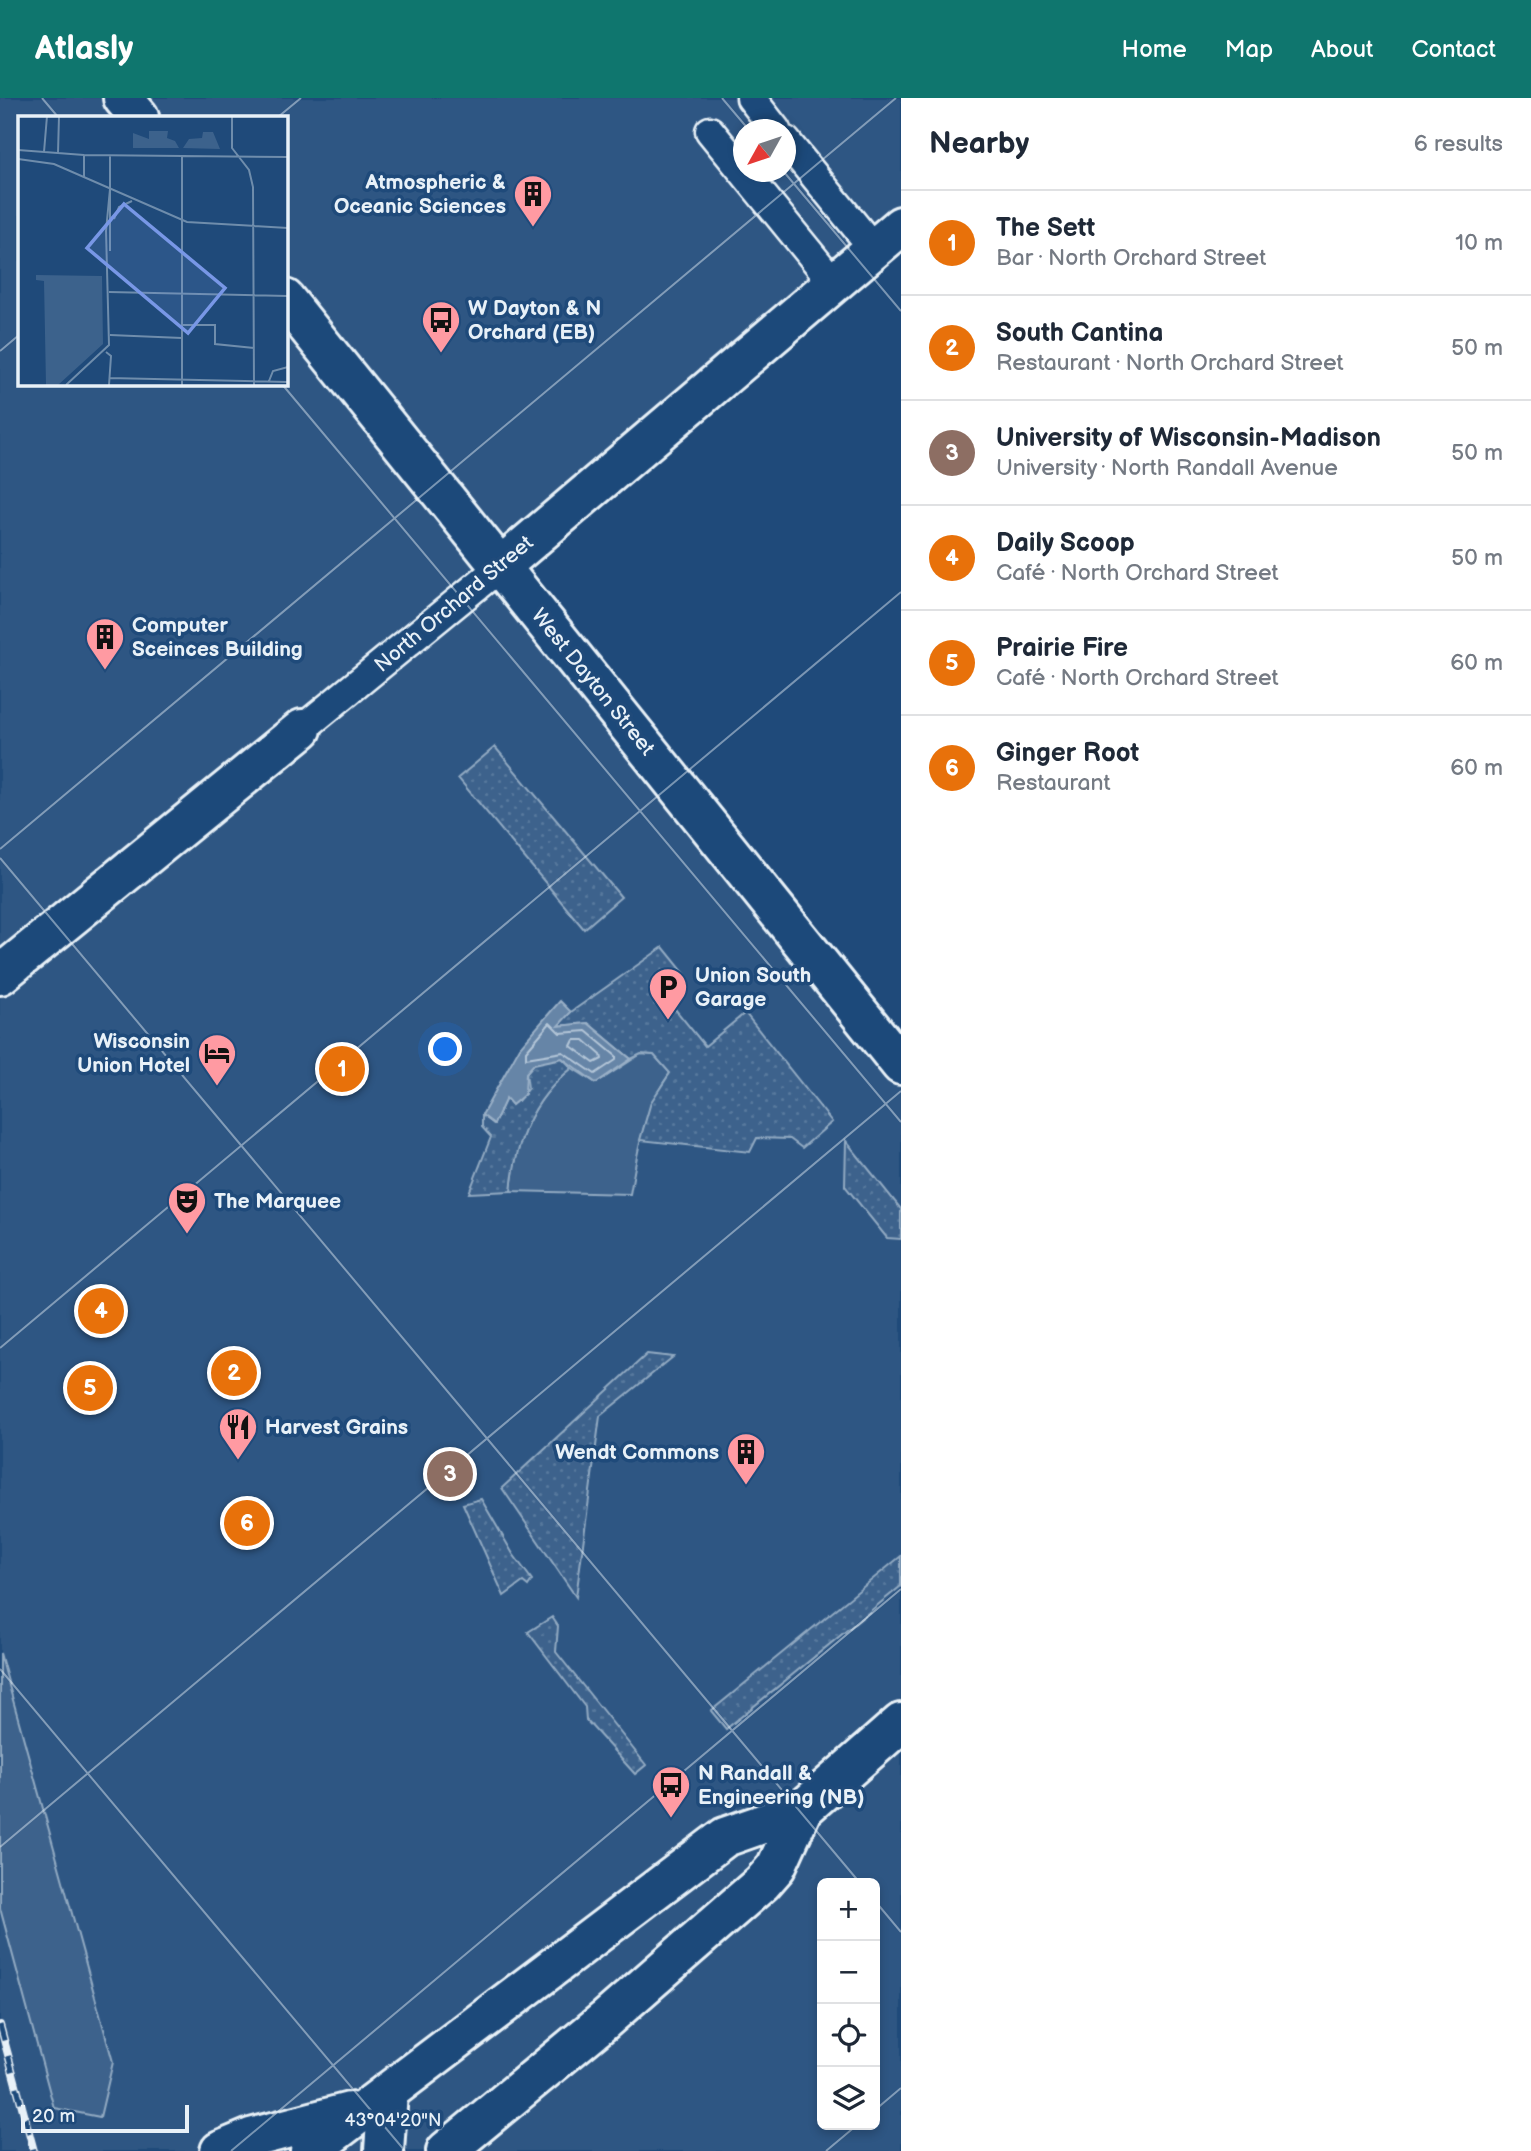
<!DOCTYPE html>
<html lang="en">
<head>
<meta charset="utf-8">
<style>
	:root { --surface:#fff; --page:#f6f6f7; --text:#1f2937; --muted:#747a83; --line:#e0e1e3; --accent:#0f766e }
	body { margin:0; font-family:"Balsamiq Sans",sans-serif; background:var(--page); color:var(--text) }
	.controls { position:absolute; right:21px; bottom:21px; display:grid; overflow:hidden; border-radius:10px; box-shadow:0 4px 10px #0003 }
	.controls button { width:63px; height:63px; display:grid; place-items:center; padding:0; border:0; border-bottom:2px solid var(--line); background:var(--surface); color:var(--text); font:35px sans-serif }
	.compass { position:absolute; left:733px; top:21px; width:63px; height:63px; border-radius:50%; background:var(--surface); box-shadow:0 4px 10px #0003; rotate:230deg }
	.scale { position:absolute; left:21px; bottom:18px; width:168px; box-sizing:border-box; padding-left:7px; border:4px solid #e8f1f8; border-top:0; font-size:19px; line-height:24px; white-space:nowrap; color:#e8f1f8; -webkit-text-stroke:5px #1f4a7a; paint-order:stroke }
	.you { position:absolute; left:446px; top:952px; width:24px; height:24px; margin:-18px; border:5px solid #fff; border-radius:50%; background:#1a73e8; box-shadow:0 0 0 10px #1a73e833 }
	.badge { display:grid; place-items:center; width:46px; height:46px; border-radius:50%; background:var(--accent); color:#fff; font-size:23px; font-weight:700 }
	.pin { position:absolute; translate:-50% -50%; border:4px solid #fff; box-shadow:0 2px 7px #0006 }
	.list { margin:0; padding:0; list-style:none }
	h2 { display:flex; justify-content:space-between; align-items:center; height:91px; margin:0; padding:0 28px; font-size:30px }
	h2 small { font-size:23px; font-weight:400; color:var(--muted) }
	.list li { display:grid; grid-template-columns:46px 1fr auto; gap:21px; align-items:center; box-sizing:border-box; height:105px; padding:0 28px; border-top:2px solid var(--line) }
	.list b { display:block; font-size:26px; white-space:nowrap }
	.list p { margin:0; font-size:23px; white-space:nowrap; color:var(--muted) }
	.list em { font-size:23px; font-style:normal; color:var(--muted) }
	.icon { flex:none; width:38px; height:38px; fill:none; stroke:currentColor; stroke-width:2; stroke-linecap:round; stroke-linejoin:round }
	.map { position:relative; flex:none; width:901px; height:2053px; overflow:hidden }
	header { display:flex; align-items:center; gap:42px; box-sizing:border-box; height:98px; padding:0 35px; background:var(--accent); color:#fff }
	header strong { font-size:33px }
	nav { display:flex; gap:38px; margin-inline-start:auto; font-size:24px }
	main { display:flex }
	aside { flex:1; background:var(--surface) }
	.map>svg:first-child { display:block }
	.built { fill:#2e5683; fill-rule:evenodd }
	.grass { fill:#3c628c; stroke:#92aac2; stroke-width:2 }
	.garden { fill:url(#garden-dots); stroke:#92aac2; stroke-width:2 }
	.water { fill:#6685a7; stroke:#9ab0c7; stroke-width:2 }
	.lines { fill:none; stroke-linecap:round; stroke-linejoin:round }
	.shore { stroke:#b4c6d8; stroke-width:2 }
	.lane-casing { stroke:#e8f1f8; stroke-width:33 }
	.street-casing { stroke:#e8f1f8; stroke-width:44 }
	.secondary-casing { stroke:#e8f1f8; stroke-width:44 }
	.lane { stroke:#1f4a7a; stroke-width:28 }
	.street { stroke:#1f4a7a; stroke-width:38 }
	.secondary { stroke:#1f4a7a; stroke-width:38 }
	.rail-casing { stroke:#e8f1f8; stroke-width:8 }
	.rail { stroke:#1f4a7a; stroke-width:5; stroke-dasharray:16; stroke-linecap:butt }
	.ticks { fill:none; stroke:#e8f1f8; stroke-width:2; stroke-opacity:0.45 }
	.labels { text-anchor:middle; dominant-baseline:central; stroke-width:7; stroke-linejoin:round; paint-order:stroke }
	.poi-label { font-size:21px; font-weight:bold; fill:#e8f1f8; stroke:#1f4a7a; text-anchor:start }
	.street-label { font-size:21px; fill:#e8f1f8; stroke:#1f4a7a }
	.inset-road { fill:none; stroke:#6f8dac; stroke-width:2 }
	.view { fill:#7897e6; fill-opacity:0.15; stroke:#7897e6; stroke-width:3.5 }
	.inset-edge { fill:none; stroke:#e8f1f8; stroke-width:3.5 }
	.ticks-label { font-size:18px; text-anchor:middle; fill:#e8f1f8; stroke:#1f4a7a; stroke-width:7; stroke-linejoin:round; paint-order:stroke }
</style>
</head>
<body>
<header>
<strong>Atlasly</strong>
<nav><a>Home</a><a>Map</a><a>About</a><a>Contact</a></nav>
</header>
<main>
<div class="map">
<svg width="901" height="2053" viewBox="0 0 901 2053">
	<defs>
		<pattern id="garden-dots" width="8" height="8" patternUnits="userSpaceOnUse" patternTransform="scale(1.75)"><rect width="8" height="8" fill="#3c628c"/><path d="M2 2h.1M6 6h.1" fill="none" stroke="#58799d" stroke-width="1.8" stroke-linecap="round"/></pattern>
	</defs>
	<rect width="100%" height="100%" fill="#1f4a7a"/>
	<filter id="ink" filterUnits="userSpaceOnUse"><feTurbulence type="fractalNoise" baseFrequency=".0143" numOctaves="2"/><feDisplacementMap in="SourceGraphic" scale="14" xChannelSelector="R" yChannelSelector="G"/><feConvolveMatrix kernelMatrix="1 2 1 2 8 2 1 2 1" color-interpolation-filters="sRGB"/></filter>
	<g filter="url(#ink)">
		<!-- built -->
		<path class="built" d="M 0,0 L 901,0 L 901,127 L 500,469 L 901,967 L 901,2053 L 0,2053 ZM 19,19 L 285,19 L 285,285 L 19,285 ZM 744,32 L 786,32 L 786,74 L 744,74 ZM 822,1785 L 875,1785 L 875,2027 L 822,2027 Z"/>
		<!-- grass -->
		<path class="grass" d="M 641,956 L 654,957 L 670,975 C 643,1011 638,1053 630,1096 L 511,1093 C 516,1042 532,1002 572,970 L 596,985 Z
			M 0,1555 L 113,1964 L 100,2019 L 54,2010 L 0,1810 Z"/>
		<!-- garden -->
		<path class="garden" d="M 495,649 L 621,799 L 584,831 L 458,680 Z
			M 663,849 L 685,876 L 662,895 L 705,948 L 745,915 L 832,1024 L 802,1050 L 790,1041 L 757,1040 L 750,1054 L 640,1042 L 651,1004 L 670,975 L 654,957 L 641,956 L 631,961 L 588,925 L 557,928 L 571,914 Z
			M 562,960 L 572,970 C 532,1002 516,1042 511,1093 L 469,1095 L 491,1039 L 482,1029 L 482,1017 L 494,1026 L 506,1000 L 518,1003 L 528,990 L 526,975 L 534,965 Z
			M 846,1043 L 901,1111 L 901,1141 L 887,1140 L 845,1088 Z
			M 647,1256 L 673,1259 L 600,1318 L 576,1499 L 502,1390 Z
			M 481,1401 L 513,1456 L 532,1482 L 528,1488 L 523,1484 L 504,1498 L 463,1406 Z
			M 901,1458 L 901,1488 L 726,1631 L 711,1613 Z
			M 552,1519 L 558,1528 L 556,1554 L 646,1667 L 635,1676 L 586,1622 L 585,1609 L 528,1534 Z"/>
		<!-- water -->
		<path class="water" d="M 560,903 L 571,914 L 558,928 L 588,925 L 631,961 L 596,985 L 562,960 L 534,966 L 526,975 L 525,996 L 512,1007 L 506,1000 L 494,1026 L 482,1017 L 520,949 Z"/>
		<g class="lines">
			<!-- shore -->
			<path class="shore" d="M 550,925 L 560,935 L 586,933 L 616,958 L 616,962 L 595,976 L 563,954 L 526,960 L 526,953 Z
				M 574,942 L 584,942 L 601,957 L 602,961 L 594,965 L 571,948 Z"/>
			<!-- lane casing -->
			<g class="lane-casing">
				<path id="lane" d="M 751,0 L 776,32
					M 710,33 L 834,185
					M 786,43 L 874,151
					M 302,631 L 500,469"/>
			</g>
			<!-- street casing -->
			<g class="street-casing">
				<path id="street" d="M 500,469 L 901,128
					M 0,877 L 302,631
					M 384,2053 L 388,1994"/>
			</g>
			<!-- secondary casing -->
			<g class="secondary-casing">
				<path id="secondary" d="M 123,0 L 139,19
					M 285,201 L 901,967
					M 220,2053 L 251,2040 L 350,2014
					M 310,2053 L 725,1739 L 802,1712 L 901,1625
					M 446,2053 L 605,1922 L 762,1785 L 776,1769 L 802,1712"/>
			</g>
			<!-- lane -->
			<use href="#lane" class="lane"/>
			<!-- street -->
			<use href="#street" class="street"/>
			<!-- secondary -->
			<use href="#secondary" class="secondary"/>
			<!-- rail casing -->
			<g class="rail-casing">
				<path id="rail" d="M 0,1927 L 34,2053"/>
			</g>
			<!-- rail -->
			<use href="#rail" class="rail"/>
		</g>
	</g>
	<!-- ticks -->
	<path class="ticks" d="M 42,0 L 58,19M 722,0 L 749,32M 278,19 L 301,0M 784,74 L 901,213M 0,253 L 19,237M 281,285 L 901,1024M 0,751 L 896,0M 0,760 L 860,1785M 0,1250 L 901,494M 0,1571 L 405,2053M 0,1749 L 901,993M 875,1803 L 901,1834M 875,2012 L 901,1990M 231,2053 L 901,1491M 826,2053 L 857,2027"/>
	<!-- icons -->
	<defs>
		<g id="building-pin" transform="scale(2.0125)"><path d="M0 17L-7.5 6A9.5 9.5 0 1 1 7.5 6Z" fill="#ff9aa2" stroke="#1f4a7a"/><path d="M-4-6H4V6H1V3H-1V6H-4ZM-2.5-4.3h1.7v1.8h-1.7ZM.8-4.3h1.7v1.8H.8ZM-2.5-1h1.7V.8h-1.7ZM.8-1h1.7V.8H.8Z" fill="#111"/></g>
		<g id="bus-pin" transform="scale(2.0125)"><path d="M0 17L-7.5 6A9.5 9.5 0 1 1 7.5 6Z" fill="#ff9aa2" stroke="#1f4a7a"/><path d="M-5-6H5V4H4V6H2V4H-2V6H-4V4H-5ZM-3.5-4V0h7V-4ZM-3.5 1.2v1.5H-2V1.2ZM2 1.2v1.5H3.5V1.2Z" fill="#111"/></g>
		<g id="parking-pin" transform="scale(2.0125)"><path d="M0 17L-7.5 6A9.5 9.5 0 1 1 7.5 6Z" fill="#ff9aa2" stroke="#1f4a7a"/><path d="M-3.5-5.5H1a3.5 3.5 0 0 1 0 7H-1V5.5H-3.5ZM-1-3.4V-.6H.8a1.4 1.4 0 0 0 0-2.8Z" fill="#111"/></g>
		<g id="hotel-pin" transform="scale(2.0125)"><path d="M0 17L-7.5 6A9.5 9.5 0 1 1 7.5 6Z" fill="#ff9aa2" stroke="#1f4a7a"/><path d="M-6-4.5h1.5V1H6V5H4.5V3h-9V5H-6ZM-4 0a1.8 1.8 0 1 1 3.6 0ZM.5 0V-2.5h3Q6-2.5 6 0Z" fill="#111"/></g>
		<g id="theatre-pin" transform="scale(2.0125)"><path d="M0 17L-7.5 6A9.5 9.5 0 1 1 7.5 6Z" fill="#ff9aa2" stroke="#1f4a7a"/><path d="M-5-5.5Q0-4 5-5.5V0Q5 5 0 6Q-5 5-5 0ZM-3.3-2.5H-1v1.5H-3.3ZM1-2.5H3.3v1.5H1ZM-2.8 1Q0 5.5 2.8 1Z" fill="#111"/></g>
		<g id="restaurant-pin" transform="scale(2.0125)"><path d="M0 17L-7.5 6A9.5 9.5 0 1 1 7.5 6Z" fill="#ff9aa2" stroke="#1f4a7a"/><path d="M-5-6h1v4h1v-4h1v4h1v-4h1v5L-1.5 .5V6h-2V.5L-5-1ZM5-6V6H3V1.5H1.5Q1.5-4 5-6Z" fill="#111"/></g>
	</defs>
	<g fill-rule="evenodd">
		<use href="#building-pin" x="533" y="96"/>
		<use href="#bus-pin" x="441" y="222"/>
		<use href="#building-pin" x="105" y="539"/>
		<use href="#parking-pin" x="668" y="889"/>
		<use href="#hotel-pin" x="217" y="955"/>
		<use href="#theatre-pin" x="187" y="1103"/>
		<use href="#restaurant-pin" x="238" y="1329"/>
		<use href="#building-pin" x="746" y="1354"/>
		<use href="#bus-pin" x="671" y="1687"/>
	</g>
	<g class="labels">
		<!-- poi labels -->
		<g class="poi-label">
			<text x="506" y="84" text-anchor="end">Atmospheric &amp;<tspan x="506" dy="24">Oceanic Sciences</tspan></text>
			<text x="468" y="210">W Dayton &amp; N<tspan x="468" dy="24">Orchard (EB)</tspan></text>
			<text x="132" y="527">Computer<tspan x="132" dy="24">Sceinces Building</tspan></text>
			<text x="695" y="877">Union South<tspan x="695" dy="24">Garage</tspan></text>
			<text x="190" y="943" text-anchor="end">Wisconsin<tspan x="190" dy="24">Union Hotel</tspan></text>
			<text x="214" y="1103">The Marquee</text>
			<text x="265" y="1329">Harvest Grains</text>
			<text x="719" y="1354" text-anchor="end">Wendt Commons</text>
			<text x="698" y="1675">N Randall &amp;<tspan x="698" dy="24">Engineering (NB)</tspan></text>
		</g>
		<!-- street labels -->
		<g class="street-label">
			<text transform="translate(454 506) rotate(-40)">North Orchard Street</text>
			<text transform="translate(593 584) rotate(51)">West Dayton Street</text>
		</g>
	</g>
	<!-- overview -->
	<g transform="translate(18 18)">
		<rect width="270" height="270" fill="#1f4a7a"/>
		<path d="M 131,15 L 150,15 L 149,22 L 157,25 L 161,32 L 115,32 L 115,17 L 131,23 ZM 185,16 L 195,16 L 202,33 L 165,32 L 171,23 L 184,22 Z" fill="#3c628c"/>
		<path d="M 18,159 L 84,160 L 85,228 L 40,269 L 28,269 L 26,165 L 18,164 Z" fill="#3c628c"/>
		<path class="inset-road" d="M 214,0 L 214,32 L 231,54 L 235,71 L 236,269M 0,34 L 66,39 L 270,41M 26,36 L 29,0M 40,37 L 41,0M 66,39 L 66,62M 0,43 L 36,48 L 169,106 L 270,112M 96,103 L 101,91 L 114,85M 92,135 L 92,39M 91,176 L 270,180M 163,209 L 197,209 L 197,228 L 236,232M 92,219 L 164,222M 88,236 L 93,240 L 91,269M 91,262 L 270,266M 251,265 L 255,255 L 270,251M 48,269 L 91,229 L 88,115 L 92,73M 164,269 L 164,40"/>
		<path class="view" d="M 106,88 L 207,172 L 170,217 L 69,132 Z"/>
		<rect width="270" height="270" class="inset-edge"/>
	</g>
	<g class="ticks-label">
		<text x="393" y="2028">43°04'20"N</text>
	</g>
</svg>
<div class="controls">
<button>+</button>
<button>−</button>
<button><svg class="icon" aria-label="locate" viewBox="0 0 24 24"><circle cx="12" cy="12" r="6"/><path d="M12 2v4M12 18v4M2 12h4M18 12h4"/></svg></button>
<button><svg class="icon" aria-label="layers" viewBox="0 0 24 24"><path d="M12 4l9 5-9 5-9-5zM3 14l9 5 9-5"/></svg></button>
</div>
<svg class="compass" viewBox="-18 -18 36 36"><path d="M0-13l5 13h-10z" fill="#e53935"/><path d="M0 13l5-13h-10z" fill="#747a83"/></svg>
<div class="scale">20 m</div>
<div class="you"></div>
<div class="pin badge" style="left:342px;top:971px;background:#e8710a">1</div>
<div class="pin badge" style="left:234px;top:1275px;background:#e8710a">2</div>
<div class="pin badge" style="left:450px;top:1376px;background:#8d6e63">3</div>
<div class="pin badge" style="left:101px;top:1213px;background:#e8710a">4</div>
<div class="pin badge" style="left:90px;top:1290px;background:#e8710a">5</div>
<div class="pin badge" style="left:247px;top:1425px;background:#e8710a">6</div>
</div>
<aside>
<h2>Nearby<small>6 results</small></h2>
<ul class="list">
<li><span class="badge" style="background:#e8710a">1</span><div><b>The Sett</b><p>Bar · North Orchard Street</p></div><em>10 m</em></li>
<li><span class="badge" style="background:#e8710a">2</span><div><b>South Cantina</b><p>Restaurant · North Orchard Street</p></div><em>50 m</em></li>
<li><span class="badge" style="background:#8d6e63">3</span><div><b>University of Wisconsin-Madison</b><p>University · North Randall Avenue</p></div><em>50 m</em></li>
<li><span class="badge" style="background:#e8710a">4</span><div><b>Daily Scoop</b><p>Café · North Orchard Street</p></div><em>50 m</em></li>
<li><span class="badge" style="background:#e8710a">5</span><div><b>Prairie Fire</b><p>Café · North Orchard Street</p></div><em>60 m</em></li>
<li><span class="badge" style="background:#e8710a">6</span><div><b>Ginger Root</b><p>Restaurant</p></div><em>60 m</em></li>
</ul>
</aside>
</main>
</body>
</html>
